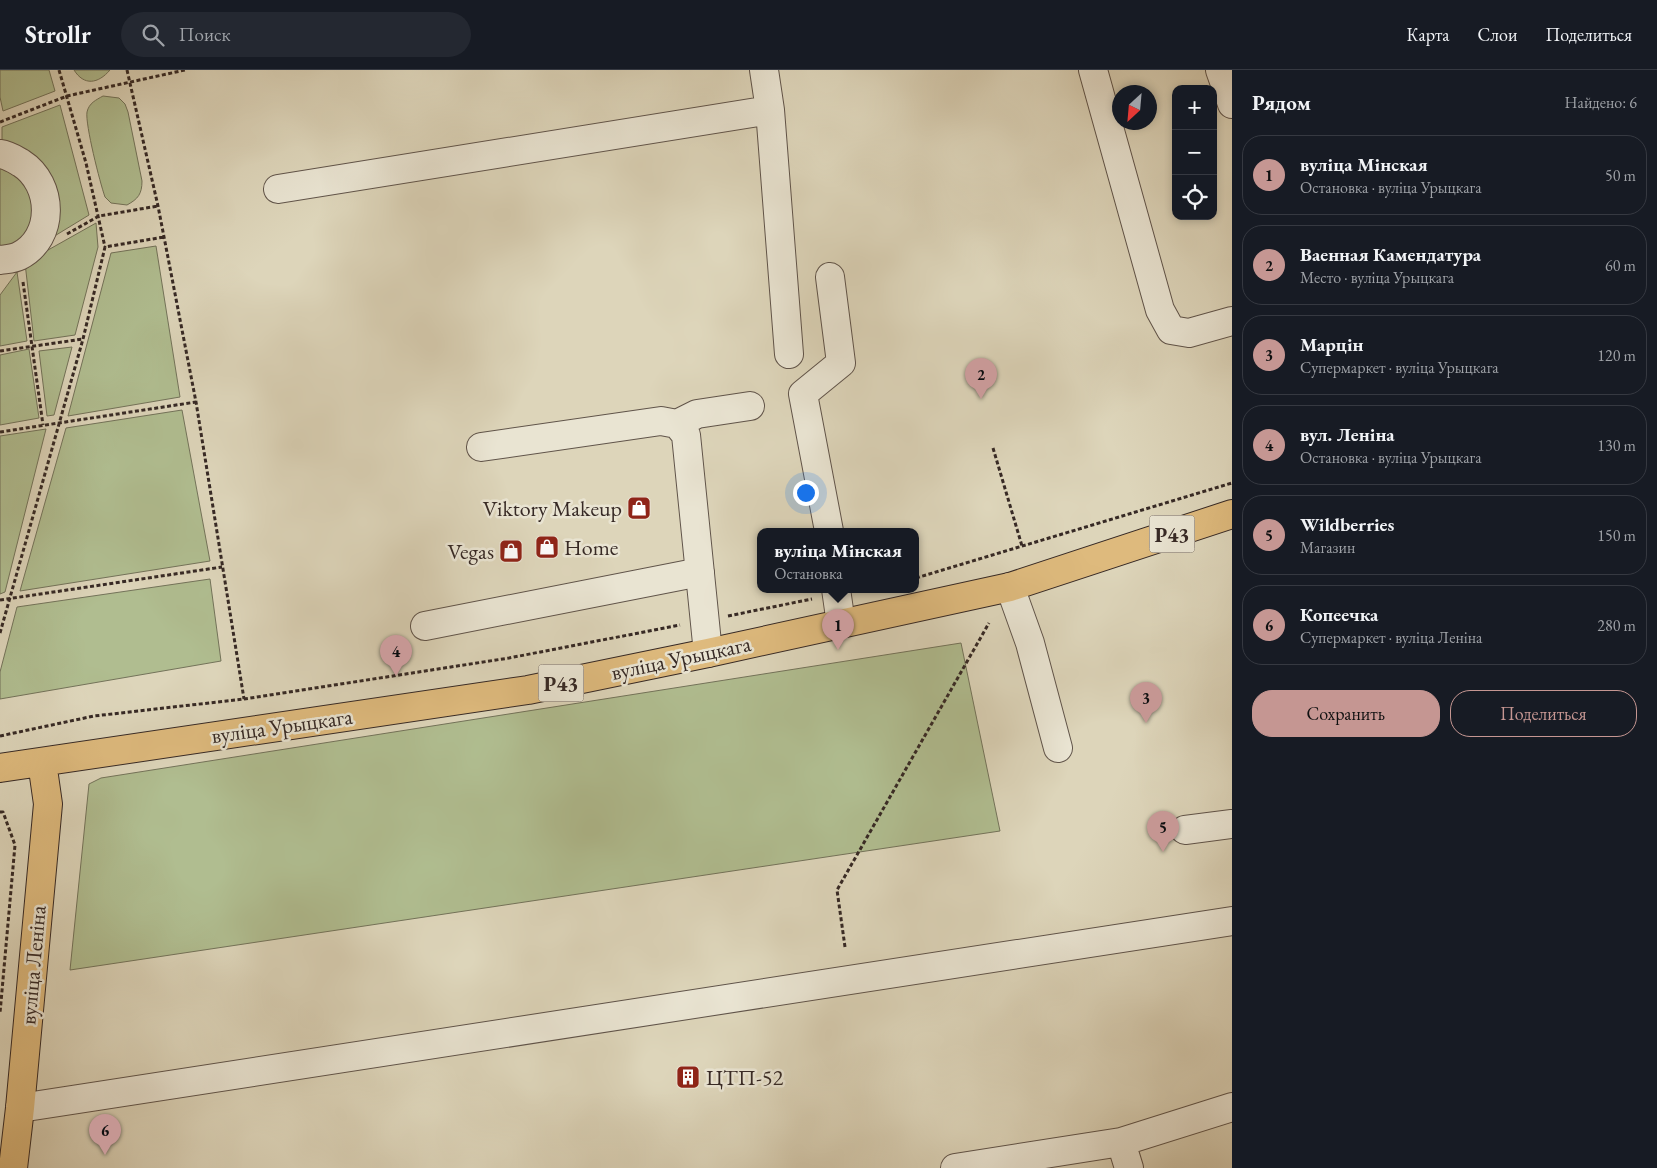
<!DOCTYPE html>
<html lang="ru">
<head>
<meta charset="utf-8">
<style>
	:root { --surface:#171b24; --page:#242831; --text:#f1f3f6; --muted:#9ea1a6; --line:#363941; --accent:#c59692 }
	body { margin:0; font-family:"EB Garamond",serif; background:var(--page); color:var(--text) }
	.controls { position:absolute; right:15px; top:15px; display:grid; overflow:hidden; border-radius:10px; box-shadow:0 2px 8px #0003 }
	.controls button { width:45px; height:45px; display:grid; place-items:center; padding:0; border:0; border-bottom:1px solid var(--line); background:var(--surface); color:var(--text); font:25px sans-serif }
	.compass { position:absolute; left:1112px; top:15px; width:45px; height:45px; border-radius:50%; background:var(--surface); box-shadow:0 2px 8px #0003; rotate:206deg }
	.you { position:absolute; left:805px; top:422px; width:18px; height:18px; margin:-12px; border:4px solid #fff; border-radius:50%; background:#1a73e8; box-shadow:0 0 0 8px #1a73e833 }
	.badge { display:grid; place-items:center; width:32px; height:32px; border-radius:50%; background:var(--accent); color:#111; font-size:16px; font-weight:700 }
	.pin { position:absolute; translate:-50% -41px; filter:drop-shadow(0 1px 2px #0008) }
	.pin::after { content:''; position:absolute; top:26px; width:18px; height:15px; background:inherit; clip-path:polygon(0 0,100% 0,50% 100%) }
	.popup { position:absolute; left:757px; top:458px; width:162px; height:65px; box-sizing:border-box; display:grid; place-content:center; border-radius:10px; background:var(--surface); filter:drop-shadow(0 1px 4px #0005); font-size:16px; white-space:nowrap; color:var(--muted) }
	.popup b { font-size:19px; color:var(--text) }
	.popup::after { content:''; position:absolute; left:50%; top:100%; margin-left:-10px; border:10px solid transparent; border-top-color:var(--surface) }
	.list { margin:0; padding:0; list-style:none }
	h2 { display:flex; justify-content:space-between; align-items:center; height:65px; margin:0; padding:0 20px; font-size:21px }
	h2 small { font-size:16px; font-weight:400; color:var(--muted) }
	.list li { display:grid; grid-template-columns:32px 1fr auto; gap:15px; align-items:center; box-sizing:border-box; height:80px; margin:0 10px 10px; padding:0 10px; border:1px solid var(--line); border-radius:20px }
	.list b { display:block; font-size:19px; white-space:nowrap }
	.list p { margin:0; font-size:16px; white-space:nowrap; color:var(--muted) }
	.list em { font-size:16px; font-style:normal; color:var(--muted) }
	.actions { display:flex; gap:10px; padding:15px 20px }
	.actions a { flex:1; padding:11px 0; border:1px solid var(--accent); border-radius:20px; text-align:center; font-size:18px; color:var(--accent) }
	.actions .main { background:var(--accent); color:#111 }
	.icon { flex:none; width:28px; height:28px; fill:none; stroke:currentColor; stroke-width:2; stroke-linecap:round; stroke-linejoin:round }
	.map { position:relative; flex:none; width:1232px; height:1098px; overflow:hidden }
	header { display:flex; align-items:center; gap:30px; box-sizing:border-box; height:70px; padding:0 25px; background:var(--surface); border-bottom:1px solid var(--line) }
	header strong { font-size:24px }
	nav { display:flex; gap:28px; margin-inline-start:auto; font-size:18px }
	.search { width:350px; height:45px; background:var(--page); display:flex; align-items:center; gap:12px; box-sizing:border-box; padding:0 18px; border-radius:28px; color:var(--muted); font-size:19px }
	main { display:flex }
	aside { flex:1; background:var(--surface) }
	.map>svg:first-child { display:block }
	.green { fill:#b0bd90; stroke:#73735a }
	.lines { fill:none; stroke-linecap:round; stroke-linejoin:round }
	.minor-casing { stroke:#60544a; stroke-width:30 }
	.major-casing { stroke:#362925; stroke-width:30 }
	.path { stroke:#362925; stroke-width:3; stroke-dasharray:4 2.5; stroke-linecap:butt }
	.minor { stroke:#e9e4d2; stroke-width:28 }
	.major { stroke:#deba7d; stroke-width:28 }
	.labels { text-anchor:middle; dominant-baseline:central; stroke-width:5; stroke-linejoin:round; paint-order:stroke }
	.shield { fill:#e9e4d2; stroke:#6c6159; stroke-width:1 }
	.shield-label { font-size:21px; font-weight:bold; fill:#362925 }
	.poi-label { font-size:22px; fill:#362925; stroke:#e9e4d2; text-anchor:end }
	.street-label { font-size:22px; fill:#362925; stroke:#e9e4d2 }
</style>
</head>
<body>
<header>
<strong>Strollr</strong>
<div class="search"><svg class="icon" aria-label="search" viewBox="0 0 24 24"><circle cx="10" cy="10" r="6"/><path d="M15 15l6 6"/></svg>Поиск</div>
<nav><a>Карта</a><a>Слои</a><a>Поделиться</a></nav>
</header>
<main>
<div class="map">
<svg width="1232" height="1098" viewBox="0 0 1232 1098">
	<rect width="100%" height="100%" fill="#ddd5ba"/>
	<filter id="stains"><feTurbulence type="fractalNoise" baseFrequency=".004" numOctaves="4"/><feColorMatrix values="0 0 0 0 .2 0 0 0 0 .09 0 0 0 0 .02 0 0 0 .5 -.17"/></filter>
	<radialGradient id="worn" r=".72"><stop offset=".6" stop-color="#630" stop-opacity="0"/><stop offset="1" stop-color="#630" stop-opacity=".3"/></radialGradient>
	<!-- green -->
	<path class="green" d="M 0,0 L 49,0 L 55,21 L 3,41 L 0,27 Z
		M 74,0 L 110,0 C 98,14 84,16 74,0 Z
		M 103,26 L 119,28 L 125,34 L 128,42 L 142,111 C 142,124 138,129 127,135 L 111,133 L 105,127 C 100,113 85,54 87,42 C 89,33 96,30 103,26 Z
		M 60,35 L 89,145 L 48,170 L 50,163 L 2,73 L 2,57 Z
		M 0,96 L 10,96 L 37,127 L 28,168 L 0,181 Z
		M 96,153 L 98,177 L 75,265 L 34,271 L 25,193 Z
		M 156,176 L 180,327 L 68,346 L 111,183 Z
		M 17,202 L 27,271 L 0,276 L 0,225 Z
		M 72,277 L 54,345 L 47,346 L 39,281 Z
		M 29,279 L 39,348 L 0,355 L 0,285 Z
		M 182,340 L 210,491 L 20,521 L 66,358 Z
		M 46,359 L 5,522 L 0,524 L 0,366 Z
		M 210,509 L 221,591 L 0,629 L 0,602 L 17,537 Z
		M 961,573 L 1000,761 L 70,900 L 89,714 L 101,708 Z"/>
	<g class="lines">
		<!-- minor casing -->
		<g class="minor-casing">
			<path id="minor" d="M 764,0 L 770,40 L 789,284
				M 1093,0 L 1160,240 L 1171,260 L 1189,263 L 1232,251
				M 1220,0 L 1232,34
				M 0,84 C 8,85 14,89 21,93 C 54,114 55,168 19,186 C 13,189 6,189 0,190
				M 278,119 L 770,40
				M 677,354 L 697,344 L 750,336
				M 481,377 L 661,351 L 677,354 L 686,365 L 708,583
				M 829,461 L 803,324 L 841,293 L 830,207
				M 1010,517 L 1030,573 L 1058,678
				M 836,519 L 841,554
				M 425,556 L 700,502
				M 1185,760 L 1232,754
				M 20,1038 L 1232,851
				M 1121,1072 L 1129,1098
				M 955,1098 L 1121,1072 L 1232,1037"/>
		</g>
		<!-- major casing -->
		<g class="major-casing">
			<path id="major" d="M 0,698 L 528,620 L 708,583 L 1010,517 L 1232,444
				M 13,1098 L 20,1038 L 48,734 L 42,692"/>
		</g>
		<!-- path -->
		<path class="path" d="M 59,0 L 86,93 L 105,177
			M 127,0 L 158,136 L 196,332 L 244,629
			M 0,52 L 67,26 L 185,0
			M 67,164 L 99,146 L 158,136
			M 23,212 L 43,355
			M 0,281 L 83,269
			M 0,362 L 196,332
			M 993,378 L 1022,476
			M 916,508 L 1232,413
			M 0,530 L 222,497
			M 728,546 L 812,529
			M 0,563 L 83,269 L 105,177 L 164,167
			M 0,666 L 94,646 L 244,629 L 509,588 L 680,555
			M 0,742 L 3,742 L 15,775 L 0,943
			M 845,877 L 837,820 L 989,553"/>
		<!-- minor -->
		<use href="#minor" class="minor"/>
		<!-- major -->
		<use href="#major" class="major"/>
	</g>
	<!-- icons -->
	<defs>
		<g id="shop-square" transform="scale(1.25)"><rect x="-9" y="-9" width="18" height="18" rx="4" fill="#8f2418" stroke="#e9e4d2"/><path d="M-5-2.5h2.3a2.7 3.5 0 0 1 5.4 0H5L5.5 6h-11ZM-1.5-2.5h3a1.5 2.3 0 0 0-3 0Z" fill="#fff"/></g>
		<g id="building-square" transform="scale(1.25)"><rect x="-9" y="-9" width="18" height="18" rx="4" fill="#8f2418" stroke="#e9e4d2"/><path d="M-4-6H4V6H1V3H-1V6H-4ZM-2.5-4.3h1.7v1.8h-1.7ZM.8-4.3h1.7v1.8H.8ZM-2.5-1h1.7V.8h-1.7ZM.8-1h1.7V.8H.8Z" fill="#fff"/></g>
	</defs>
	<g fill-rule="evenodd">
		<use href="#shop-square" x="639" y="438"/>
		<use href="#shop-square" x="547" y="477"/>
		<use href="#shop-square" x="511" y="481"/>
		<use href="#building-square" x="688" y="1007"/>
	</g>
	<g class="labels">
		<!-- shield labels -->
		<g class="shield">
			<rect x="1149.5" y="445.5" width="45" height="37" rx="4"/>
			<rect x="538.5" y="594.5" width="45" height="37" rx="4"/>
		</g>
		<g class="shield-label">
			<text x="1172" y="464">Р43</text>
			<text x="561" y="613">Р43</text>
		</g>
		<!-- poi labels -->
		<g class="poi-label">
			<text x="622" y="438">Viktory Makeup</text>
			<text x="564" y="477" text-anchor="start">Home</text>
			<text x="494" y="481">Vegas</text>
			<text x="706" y="1007" text-anchor="start">ЦТП-52</text>
		</g>
		<!-- street labels -->
		<g class="street-label">
			<text transform="translate(681 588) rotate(-12)">вуліца Урыцкага</text>
			<text transform="translate(282 656) rotate(-8)">вуліца Урыцкага</text>
			<text transform="translate(33 895) rotate(-85)">вуліца Леніна</text>
		</g>
	</g>
	<rect width="100%" height="100%" filter="url(#stains)"/>
	<rect width="100%" height="100%" fill="url(#worn)"/>
</svg>
<div class="controls">
<button>+</button>
<button>−</button>
<button><svg class="icon" aria-label="locate" viewBox="0 0 24 24"><circle cx="12" cy="12" r="6"/><path d="M12 2v4M12 18v4M2 12h4M18 12h4"/></svg></button>
</div>
<svg class="compass" viewBox="-18 -18 36 36"><path d="M0-13l5 13h-10z" fill="#e53935"/><path d="M0 13l5-13h-10z" fill="#9ea1a6"/></svg>
<div class="you"></div>
<div class="pin badge" style="left:838px;top:580px">1</div>
<div class="popup"><b>вуліца Мінская</b>Остановка</div>
<div class="pin badge" style="left:981px;top:329px">2</div>
<div class="pin badge" style="left:1146px;top:653px">3</div>
<div class="pin badge" style="left:396px;top:606px">4</div>
<div class="pin badge" style="left:1163px;top:782px">5</div>
<div class="pin badge" style="left:105px;top:1085px">6</div>
</div>
<aside>
<h2>Рядом<small>Найдено: 6</small></h2>
<ul class="list">
<li><span class="badge">1</span><div><b>вуліца Мінская</b><p>Остановка · вуліца Урыцкага</p></div><em>50 m</em></li>
<li><span class="badge">2</span><div><b>Ваенная Камендатура</b><p>Место · вуліца Урыцкага</p></div><em>60 m</em></li>
<li><span class="badge">3</span><div><b>Марцін</b><p>Супермаркет · вуліца Урыцкага</p></div><em>120 m</em></li>
<li><span class="badge">4</span><div><b>вул. Леніна</b><p>Остановка · вуліца Урыцкага</p></div><em>130 m</em></li>
<li><span class="badge">5</span><div><b>Wildberries</b><p>Магазин</p></div><em>150 m</em></li>
<li><span class="badge">6</span><div><b>Копеечка</b><p>Супермаркет · вуліца Леніна</p></div><em>280 m</em></li>
</ul>
<div class="actions"><a class="main">Сохранить</a><a>Поделиться</a></div>
</aside>
</main>
</body>
</html>
